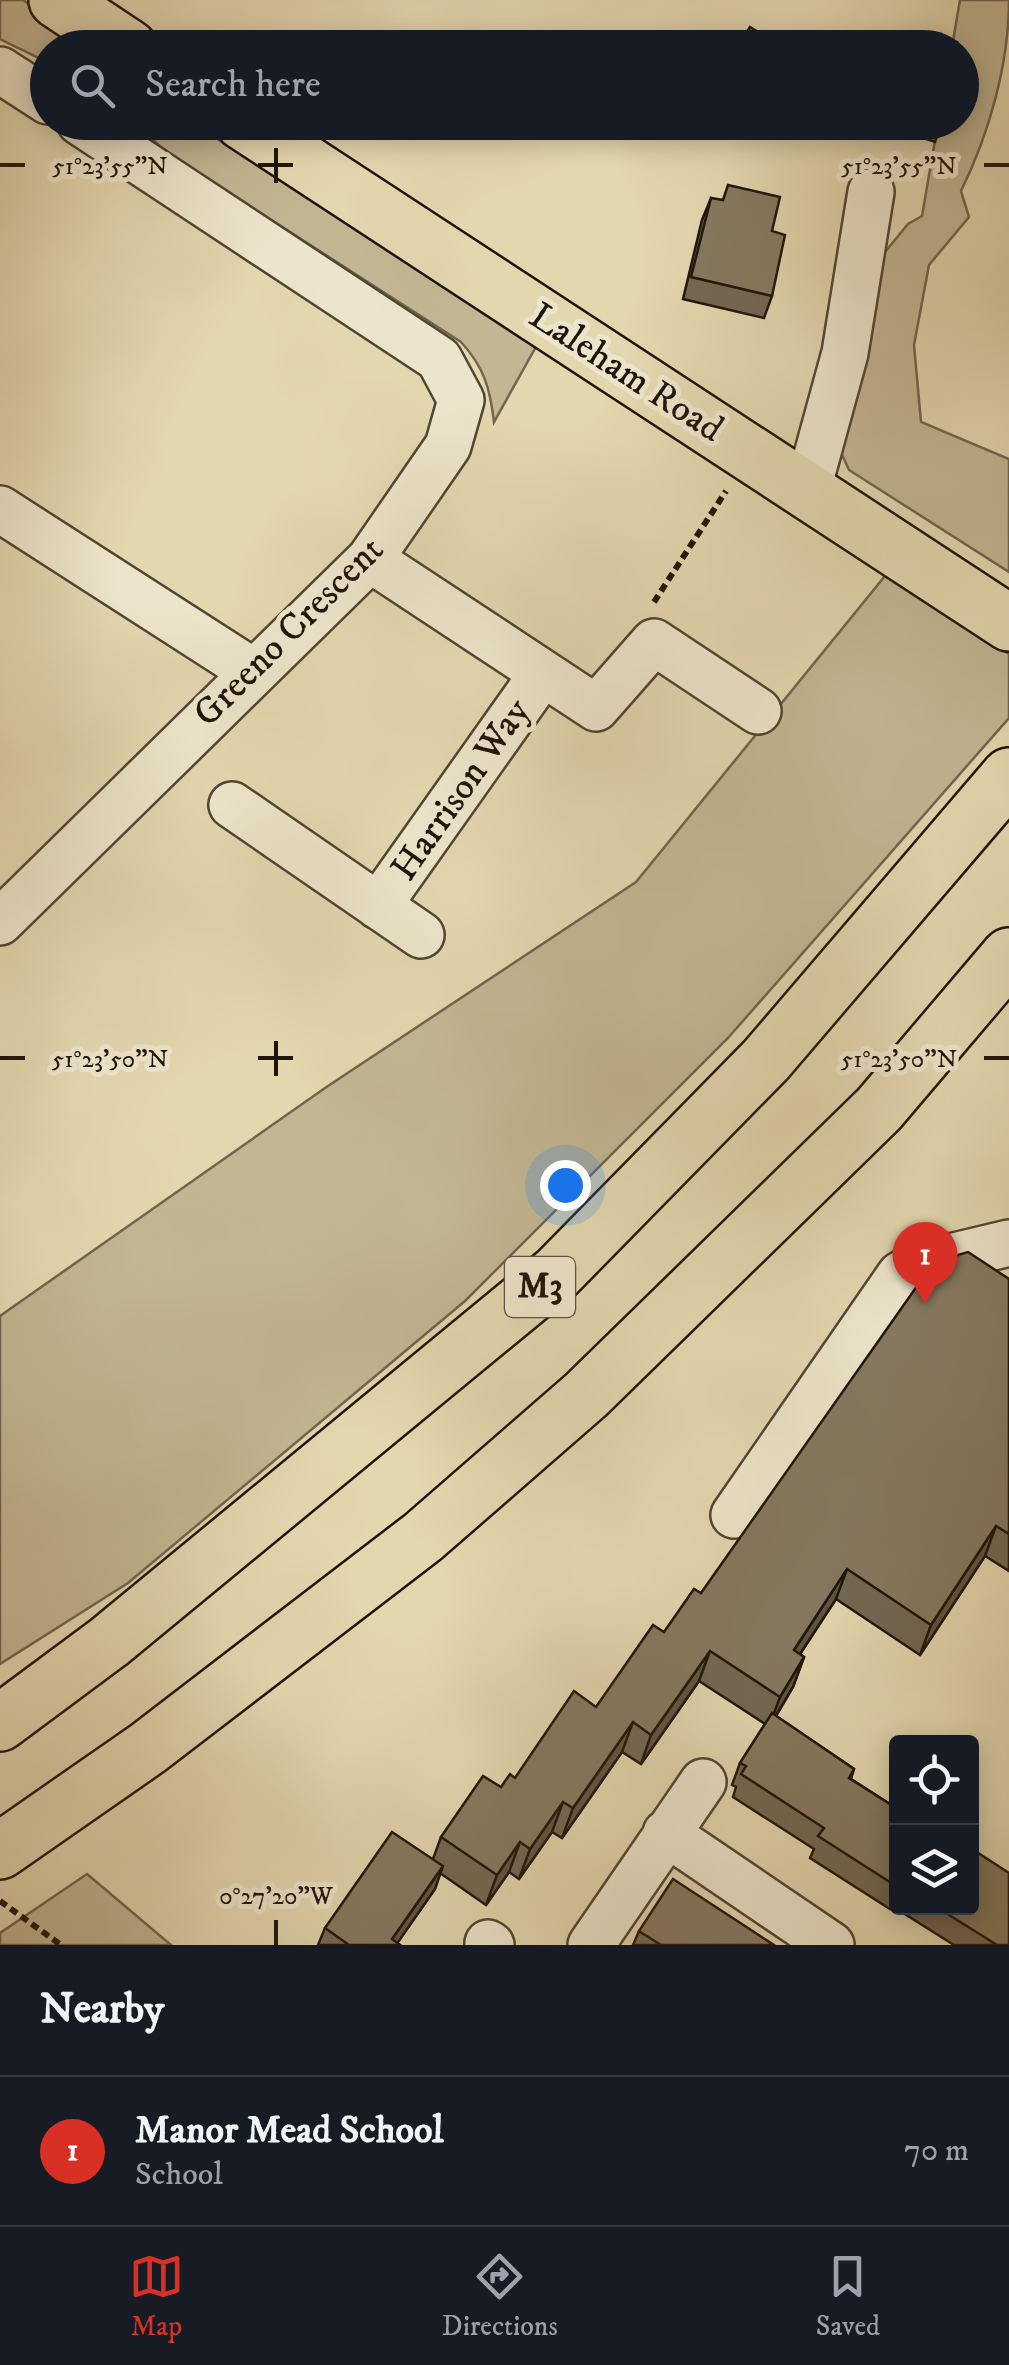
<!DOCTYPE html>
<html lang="en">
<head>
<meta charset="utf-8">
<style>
	:root { --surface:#171b24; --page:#242831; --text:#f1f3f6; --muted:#9ea1a6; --line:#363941; --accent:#d93025 }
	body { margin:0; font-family:"IM FELL DW Pica",serif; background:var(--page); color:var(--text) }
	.controls { position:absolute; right:30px; bottom:30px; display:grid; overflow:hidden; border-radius:10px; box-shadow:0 5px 25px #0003 }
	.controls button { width:90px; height:90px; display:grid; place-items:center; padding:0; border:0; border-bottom:2px solid var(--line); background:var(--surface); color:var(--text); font:50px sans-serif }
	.you { position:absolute; left:565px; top:1185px; width:35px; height:35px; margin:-25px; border:8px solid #fff; border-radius:50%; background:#1a73e8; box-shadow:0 0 0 15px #1a73e833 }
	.badge { display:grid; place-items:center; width:65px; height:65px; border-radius:50%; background:var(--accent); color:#fff; font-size:32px; font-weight:700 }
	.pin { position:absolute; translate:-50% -82px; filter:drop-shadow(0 2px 5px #0008) }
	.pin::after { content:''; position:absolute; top:52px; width:35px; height:30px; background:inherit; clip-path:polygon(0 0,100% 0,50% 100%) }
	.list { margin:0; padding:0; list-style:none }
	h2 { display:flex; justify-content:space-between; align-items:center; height:130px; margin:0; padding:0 40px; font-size:42px }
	h2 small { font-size:32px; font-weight:400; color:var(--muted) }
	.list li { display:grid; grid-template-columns:65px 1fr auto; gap:30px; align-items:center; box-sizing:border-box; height:150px; padding:0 40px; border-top:2px solid var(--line) }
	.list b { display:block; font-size:38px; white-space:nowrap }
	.list p { margin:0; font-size:32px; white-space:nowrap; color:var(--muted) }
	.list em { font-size:32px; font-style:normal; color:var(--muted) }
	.icon { flex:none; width:55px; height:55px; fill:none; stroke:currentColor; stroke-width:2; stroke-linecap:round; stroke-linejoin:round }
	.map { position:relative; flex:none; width:1009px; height:1945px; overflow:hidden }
	.search { position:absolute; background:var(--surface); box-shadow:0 5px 25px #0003; left:30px; right:30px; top:30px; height:110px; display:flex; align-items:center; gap:25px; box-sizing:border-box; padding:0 35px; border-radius:55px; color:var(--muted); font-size:38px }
	.sheet { height:280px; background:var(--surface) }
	nav { display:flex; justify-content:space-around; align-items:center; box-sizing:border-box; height:140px; border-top:2px solid var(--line); background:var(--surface); font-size:28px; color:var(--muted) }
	nav a { display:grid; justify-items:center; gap:5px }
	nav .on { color:var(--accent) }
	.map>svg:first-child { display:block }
	.green { fill:#c2b693; stroke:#70654e; stroke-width:2.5 }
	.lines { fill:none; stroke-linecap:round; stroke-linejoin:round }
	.minor-casing { stroke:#504533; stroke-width:50 }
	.major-casing { stroke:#1f140a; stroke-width:60 }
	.highway-casing { stroke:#1f140a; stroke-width:60 }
	.path { stroke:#1f140a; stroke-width:6; stroke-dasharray:8 5; stroke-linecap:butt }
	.minor { stroke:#ede5cb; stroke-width:45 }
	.major { stroke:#e3d7af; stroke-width:55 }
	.highway { stroke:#e3d7af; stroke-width:55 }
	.wall { fill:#726853; stroke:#1f140a; stroke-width:2.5 }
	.shaded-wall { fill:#5d5543; stroke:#1f140a; stroke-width:2.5 }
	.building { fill:#857960; stroke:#1f140a; stroke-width:2.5 }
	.ticks { fill:none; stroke:#1f140a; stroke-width:4 }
	.labels { text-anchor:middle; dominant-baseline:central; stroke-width:10; stroke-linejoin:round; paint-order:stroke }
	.shield { fill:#ede5cb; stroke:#5d5344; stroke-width:2.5 }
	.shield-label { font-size:35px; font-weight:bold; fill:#1f140a }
	.street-label { font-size:38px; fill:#1f140a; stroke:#ede5cb }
	.ticks-label { font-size:25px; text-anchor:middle; fill:#1f140a; stroke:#ede5cb; stroke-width:10; stroke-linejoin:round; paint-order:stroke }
</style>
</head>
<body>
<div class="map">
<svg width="1009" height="1945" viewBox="0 0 1009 1945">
	<rect width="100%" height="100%" fill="#e3d7af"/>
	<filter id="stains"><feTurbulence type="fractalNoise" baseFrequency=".002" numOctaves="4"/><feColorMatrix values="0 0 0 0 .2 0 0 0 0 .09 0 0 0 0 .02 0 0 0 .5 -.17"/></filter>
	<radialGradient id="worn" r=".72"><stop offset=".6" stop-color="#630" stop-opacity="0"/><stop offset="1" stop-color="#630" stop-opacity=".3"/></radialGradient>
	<!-- green -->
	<path class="green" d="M 0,0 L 23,0 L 80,37 L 82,47 L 48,48 L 47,62 L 0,39 Z
		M 960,0 L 1009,0 C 1009,64 989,134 961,191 L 969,217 L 929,265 L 914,345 L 921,422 L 1009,459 L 1009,572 L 849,470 L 838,446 L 881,257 L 908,224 L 922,216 L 938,123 L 962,122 L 962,48 L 952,47 Z
		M 135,123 L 193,123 L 537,345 L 494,422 C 490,388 484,367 461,342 L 167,153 Z
		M 885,576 L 1009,654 L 1009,718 L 728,1038 L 465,1301 L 128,1583 L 0,1664 L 0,1316 L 325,1088 L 636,882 Z
		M 87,1874 L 171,1945 L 0,1945 L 0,1933 Z"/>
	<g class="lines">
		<!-- minor casing -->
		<g class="minor-casing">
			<path id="minor" d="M 0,70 L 48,101
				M 807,492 L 845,353 L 871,192
				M 0,509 L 252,671
				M 370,559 L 596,708 L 654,642 L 758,711
				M 232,805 L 421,935
				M 378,906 L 543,673
				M 0,922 L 370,559 L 448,446 L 461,400 L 439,359 L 80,122
				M 734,1515 L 900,1275 L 917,1265 L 1009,1243
				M 666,1833 L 831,1945
				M 488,1943 L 491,1945
				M 591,1945 L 703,1782"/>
		</g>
		<!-- major casing -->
		<g class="major-casing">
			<path id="major" d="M 57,0 L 129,48
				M 243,122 L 1009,623"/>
		</g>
		<!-- highway casing -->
		<g class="highway-casing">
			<path id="highway" d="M 0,1723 L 109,1642 L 557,1273 L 766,1060 L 1009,776
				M 0,1851 L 148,1748 L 423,1537 L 586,1395 L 879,1109 L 1009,956"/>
		</g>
		<!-- path -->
		<path class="path" d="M 654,602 L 726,491
			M 0,1901 L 61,1945"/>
		<!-- minor -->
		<use href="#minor" class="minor"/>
		<!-- major -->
		<use href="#major" class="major"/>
		<!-- highway -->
		<use href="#highway" class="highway"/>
	</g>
	<!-- wall -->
	<path class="wall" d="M 888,122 L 942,122 L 935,142 L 887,126 Z
		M 711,198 L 772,231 L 772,296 L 764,318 L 683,299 L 702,220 Z
		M 1009,1279 L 1009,1571 L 985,1556 L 920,1655 L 836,1599 L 800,1654 L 804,1657 L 793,1687 L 776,1716 L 854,1769 L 851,1779 L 896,1808 L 896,1908 L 972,1908 L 1009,1945 L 954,1945 L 892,1906 L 890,1909 L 810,1858 L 814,1849 L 733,1797 L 736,1787 L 732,1785 L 740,1763 L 765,1724 L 699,1681 L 641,1764 L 622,1752 L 562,1838 L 552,1832 L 519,1879 L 509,1872 L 486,1905 L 440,1873 L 435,1889 L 397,1943 L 400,1945 L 318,1945 L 325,1928 L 433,1859 L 441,1837 L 501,1787 L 515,1778 L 596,1707 L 701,1593 Z
		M 639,1931 L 774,1945 L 633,1945 Z"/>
	<!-- shaded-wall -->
	<path class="shaded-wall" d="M 996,1526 L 985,1556 L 920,1655 L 931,1625 Z
		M 847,1569 L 836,1599 L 783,1680 L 794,1650 Z
		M 710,1651 L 699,1681 L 641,1764 L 651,1735 Z
		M 804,1657 L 793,1687 L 769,1727 L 780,1697 Z
		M 633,1722 L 622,1752 L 562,1838 L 573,1808 Z
		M 563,1802 L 552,1832 L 519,1879 L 530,1849 Z
		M 520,1842 L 509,1872 L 486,1905 L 497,1875 Z
		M 443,1866 L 435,1889 L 396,1945 L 392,1939 Z"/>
	<!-- building -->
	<path class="building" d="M 750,27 L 785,48 L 737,48 Z
		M 916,34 L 957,42 L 956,48 L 904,48 L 904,42 L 914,42 Z
		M 728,185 L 780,197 L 772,231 L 785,235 L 772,296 L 691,277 L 711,198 L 723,200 Z
		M 968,1252 L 1009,1279 L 1009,1534 L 996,1526 L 931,1625 L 847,1569 L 794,1650 L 804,1657 L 780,1697 L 710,1651 L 651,1735 L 633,1722 L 573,1808 L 563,1802 L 530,1849 L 520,1842 L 497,1875 L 441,1837 L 483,1776 L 501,1787 L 510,1774 L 515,1778 L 574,1691 L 596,1707 L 653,1625 L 664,1632 L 694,1589 L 701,1593 L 934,1262 Z
		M 772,1713 L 854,1769 L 849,1778 L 896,1808 L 896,1886 L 818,1836 L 824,1828 L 741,1774 L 746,1766 L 740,1763 Z
		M 392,1832 L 443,1866 L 392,1939 L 400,1945 L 349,1945 L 325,1928 Z
		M 972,1849 L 1009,1873 L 1009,1945 L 997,1945 L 938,1908 L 972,1908 Z
		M 673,1879 L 774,1945 L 661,1945 L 639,1931 Z"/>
	<!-- ticks -->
	<path class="ticks" d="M 276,148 L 276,183M 0,165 L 25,165M 258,165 L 293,165M 984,165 L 1009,165M 276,1041 L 276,1076M 0,1058 L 25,1058M 258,1058 L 293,1058M 984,1058 L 1009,1058M 276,1920 L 276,1945"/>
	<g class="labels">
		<!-- shield labels -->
		<rect class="shield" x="505" y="1257" width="70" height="60" rx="8"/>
		<g class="shield-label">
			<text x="540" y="1287">M3</text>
		</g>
		<!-- street labels -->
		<g class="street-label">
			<text transform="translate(626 373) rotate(33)">Laleham Road</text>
			<text transform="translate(289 632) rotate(-45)">Greeno Crescent</text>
			<text transform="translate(461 790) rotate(-55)">Harrison Way</text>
		</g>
	</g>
	<g class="ticks-label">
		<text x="110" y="174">51°23'55"N</text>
		<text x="899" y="174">51°23'55"N</text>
		<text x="110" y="1067">51°23'50"N</text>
		<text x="899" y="1067">51°23'50"N</text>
		<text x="276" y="1904">0°27'20"W</text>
	</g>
	<rect width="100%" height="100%" filter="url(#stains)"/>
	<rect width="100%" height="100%" fill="url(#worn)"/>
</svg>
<div class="controls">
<button><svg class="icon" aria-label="locate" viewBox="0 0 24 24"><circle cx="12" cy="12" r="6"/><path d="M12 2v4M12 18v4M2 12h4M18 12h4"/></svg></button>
<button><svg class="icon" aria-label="layers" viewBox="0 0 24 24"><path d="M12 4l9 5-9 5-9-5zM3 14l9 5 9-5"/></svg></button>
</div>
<div class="you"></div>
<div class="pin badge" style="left:925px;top:1304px">1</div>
<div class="search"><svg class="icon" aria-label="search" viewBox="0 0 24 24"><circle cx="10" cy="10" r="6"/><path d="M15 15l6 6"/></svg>Search here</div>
</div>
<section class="sheet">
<h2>Nearby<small></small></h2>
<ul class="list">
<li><span class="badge">1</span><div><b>Manor Mead School</b><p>School</p></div><em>70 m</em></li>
</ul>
</section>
<nav>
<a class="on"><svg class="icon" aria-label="map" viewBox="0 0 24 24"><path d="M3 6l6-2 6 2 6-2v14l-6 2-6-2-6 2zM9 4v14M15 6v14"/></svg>Map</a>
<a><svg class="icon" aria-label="directions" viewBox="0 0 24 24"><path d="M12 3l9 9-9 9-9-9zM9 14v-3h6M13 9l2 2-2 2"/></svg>Directions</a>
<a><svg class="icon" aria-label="saved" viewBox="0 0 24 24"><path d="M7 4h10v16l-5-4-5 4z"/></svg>Saved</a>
</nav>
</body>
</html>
